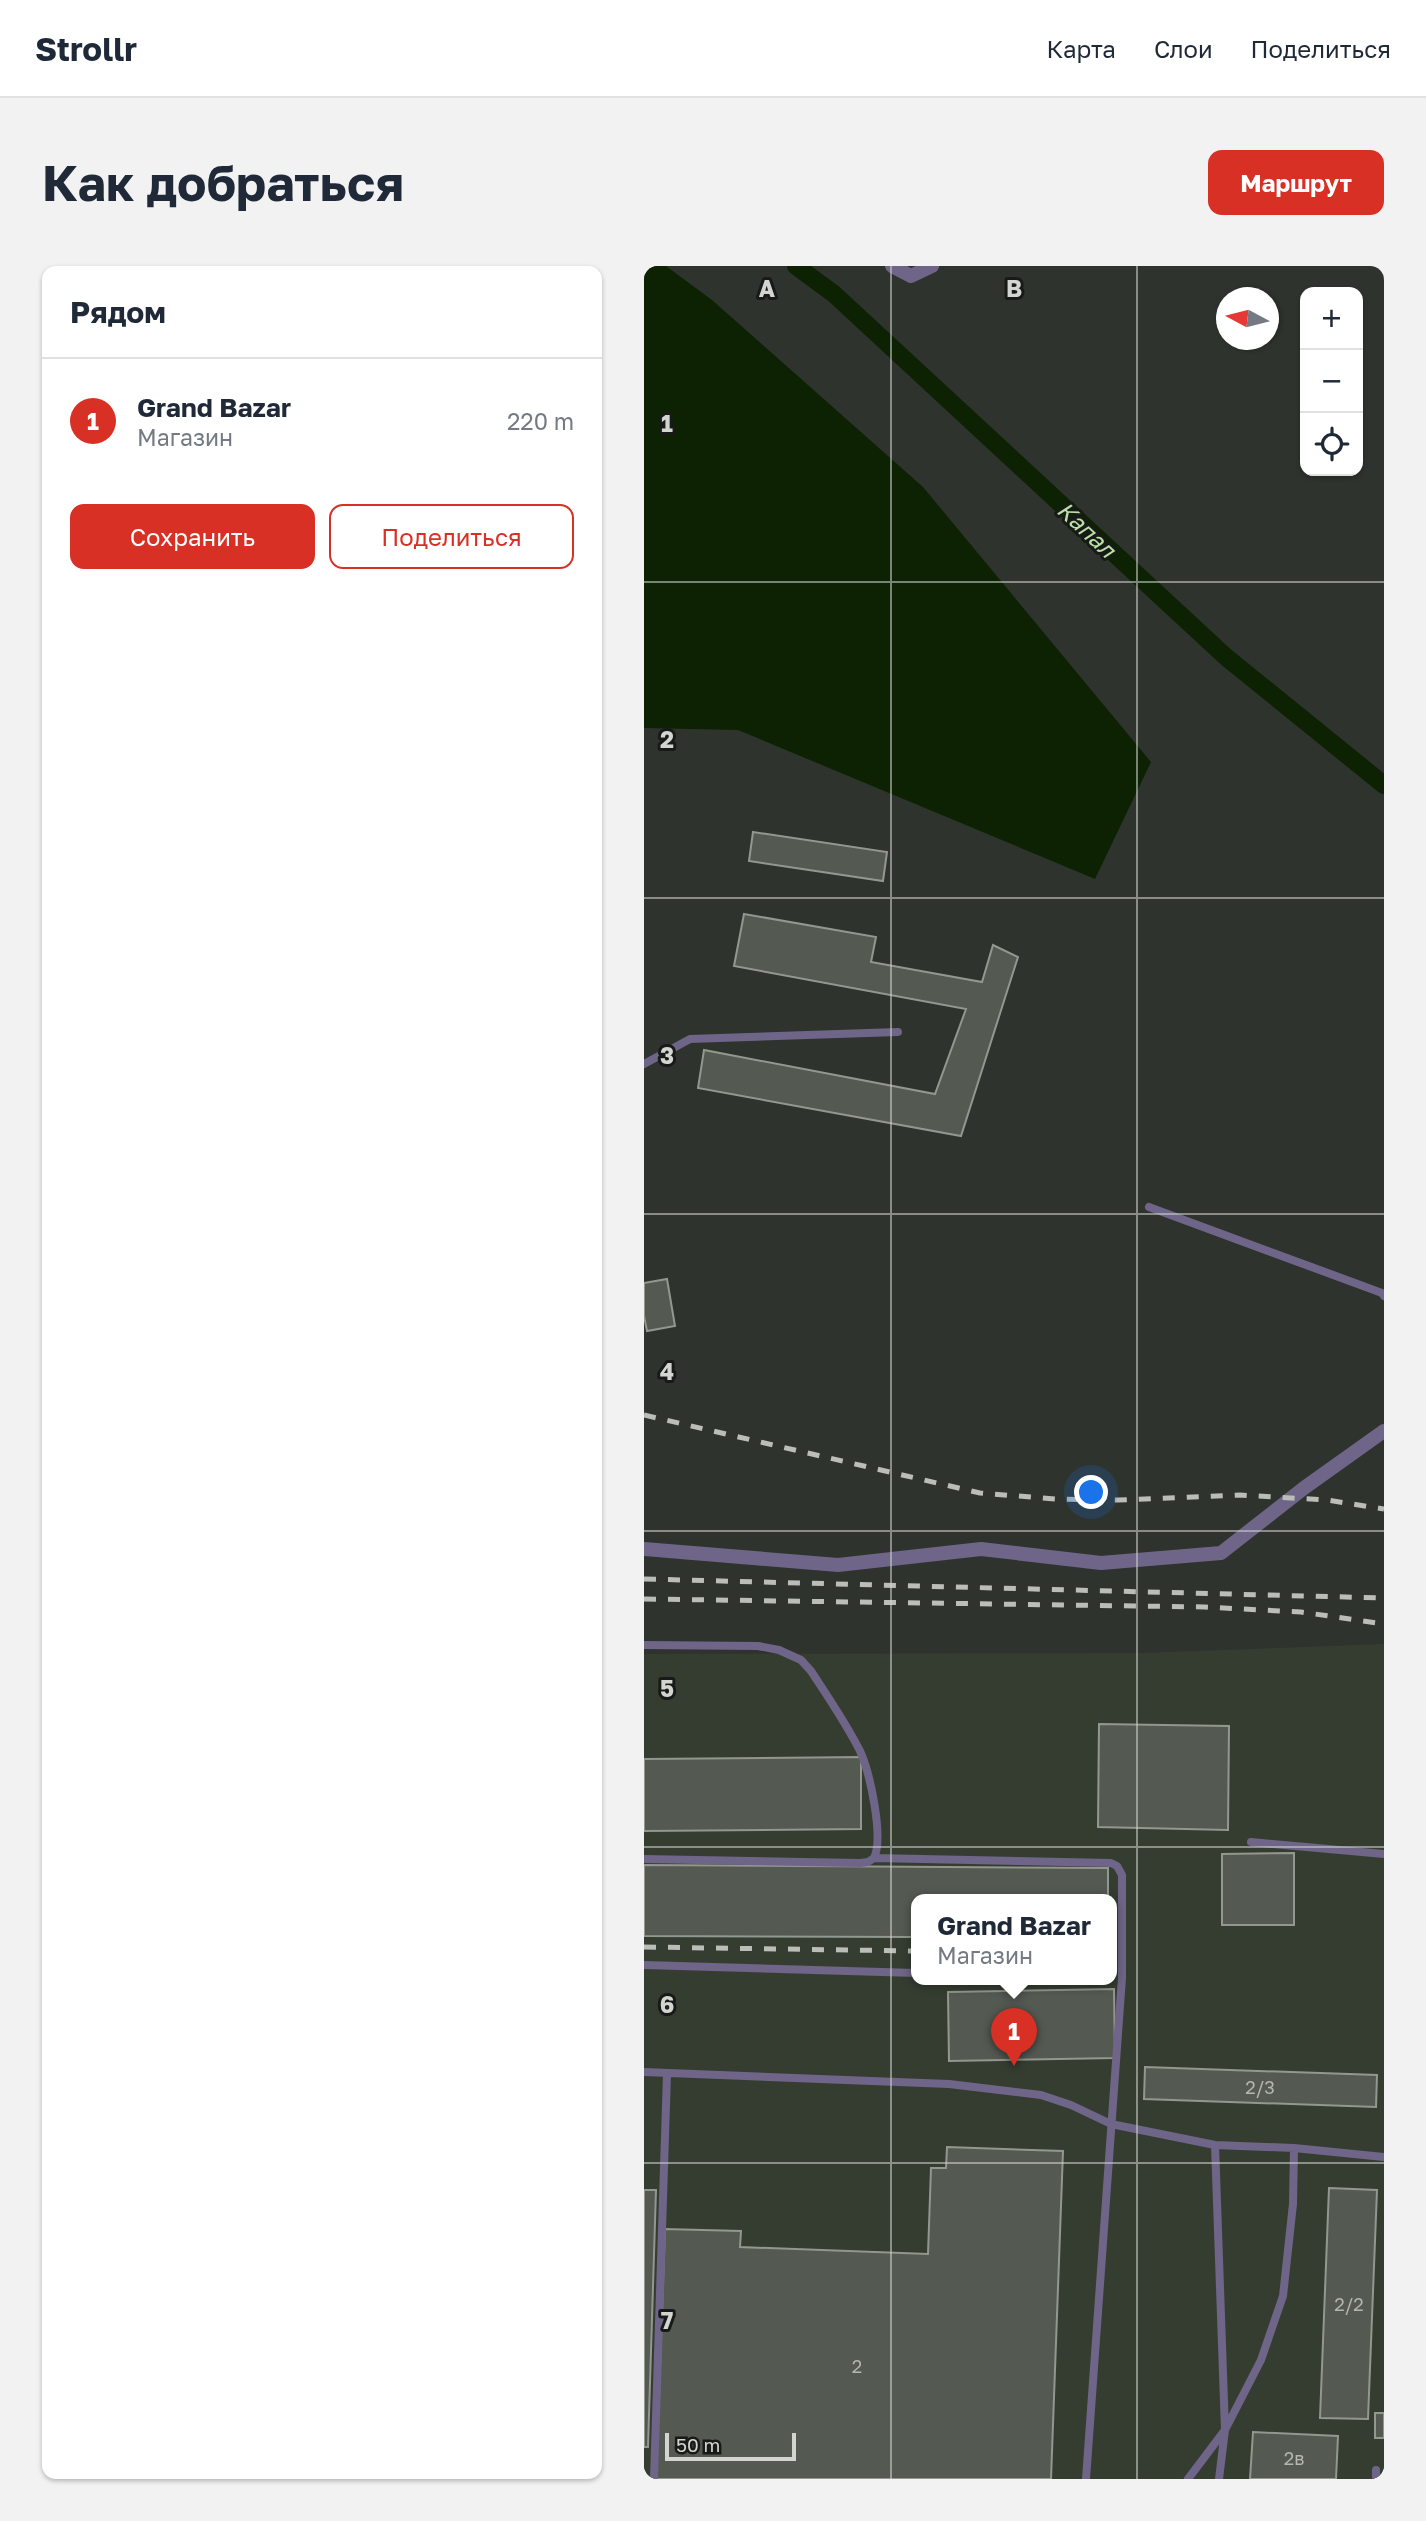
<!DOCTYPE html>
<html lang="ru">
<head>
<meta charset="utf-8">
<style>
	:root { --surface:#fff; --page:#f2f2f3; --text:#1f2937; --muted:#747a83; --line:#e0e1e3; --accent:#d93025 }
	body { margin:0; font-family:"Golos Text",sans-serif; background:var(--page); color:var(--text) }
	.controls { position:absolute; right:21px; top:21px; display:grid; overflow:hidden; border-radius:14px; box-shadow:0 2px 5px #0004 }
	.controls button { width:63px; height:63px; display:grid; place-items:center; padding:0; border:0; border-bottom:2px solid var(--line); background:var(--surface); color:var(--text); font:35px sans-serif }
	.compass { position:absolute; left:572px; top:21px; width:63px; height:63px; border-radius:50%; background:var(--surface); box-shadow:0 2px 5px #0004; rotate:277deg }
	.scale { position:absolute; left:21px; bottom:18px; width:131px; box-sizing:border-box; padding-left:7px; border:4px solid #d3d5d1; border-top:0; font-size:19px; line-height:24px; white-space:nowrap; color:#d3d5d1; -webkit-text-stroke:5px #181a17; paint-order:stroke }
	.you { position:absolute; left:448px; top:1227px; width:24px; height:24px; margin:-18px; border:5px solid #fff; border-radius:50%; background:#1a73e8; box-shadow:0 0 0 10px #1a73e833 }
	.badge { display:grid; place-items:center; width:46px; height:46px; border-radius:50%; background:var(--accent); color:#fff; font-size:23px; font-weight:700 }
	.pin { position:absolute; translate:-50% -58px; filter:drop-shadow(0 2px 4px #0008) }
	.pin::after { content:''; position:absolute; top:37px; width:24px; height:21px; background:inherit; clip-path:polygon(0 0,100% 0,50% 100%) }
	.popup { position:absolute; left:267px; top:1628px; width:206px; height:91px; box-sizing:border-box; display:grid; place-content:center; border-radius:14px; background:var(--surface); filter:drop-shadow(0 2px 5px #0005); font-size:23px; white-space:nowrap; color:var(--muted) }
	.popup b { font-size:26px; color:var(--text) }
	.popup::after { content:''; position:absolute; left:50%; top:100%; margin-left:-14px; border:14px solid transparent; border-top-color:var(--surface) }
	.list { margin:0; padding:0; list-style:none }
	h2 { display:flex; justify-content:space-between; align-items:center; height:91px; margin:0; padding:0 28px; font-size:30px }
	h2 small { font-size:23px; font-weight:400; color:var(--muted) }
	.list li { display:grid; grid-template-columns:46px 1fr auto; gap:21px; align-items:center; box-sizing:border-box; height:126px; padding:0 28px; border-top:2px solid var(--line) }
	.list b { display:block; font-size:26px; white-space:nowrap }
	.list p { margin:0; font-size:23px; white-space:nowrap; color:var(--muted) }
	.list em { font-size:23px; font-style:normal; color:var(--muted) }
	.actions { display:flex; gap:14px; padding:21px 28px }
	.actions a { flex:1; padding:16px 0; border:2px solid var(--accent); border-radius:14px; text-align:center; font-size:24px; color:var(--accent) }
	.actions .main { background:var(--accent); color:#fff }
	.icon { flex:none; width:38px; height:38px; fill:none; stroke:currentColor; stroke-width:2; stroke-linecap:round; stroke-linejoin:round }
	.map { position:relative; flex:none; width:740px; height:2213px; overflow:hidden; border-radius:14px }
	header { display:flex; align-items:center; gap:42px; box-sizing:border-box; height:98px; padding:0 35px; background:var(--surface); border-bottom:2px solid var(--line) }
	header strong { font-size:33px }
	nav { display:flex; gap:38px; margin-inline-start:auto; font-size:24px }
	.intro { display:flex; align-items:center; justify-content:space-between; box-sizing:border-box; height:168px; padding:0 42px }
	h1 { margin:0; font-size:49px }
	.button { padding:18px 32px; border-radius:14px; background:var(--accent); color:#fff; font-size:24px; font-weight:700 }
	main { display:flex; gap:42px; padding:0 42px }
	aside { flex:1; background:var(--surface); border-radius:14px; box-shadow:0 2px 5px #0004 }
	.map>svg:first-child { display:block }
	.built { fill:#353d31; fill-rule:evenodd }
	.water { fill:#0d2203 }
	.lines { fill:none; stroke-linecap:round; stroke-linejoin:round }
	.canal { stroke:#0d2203; stroke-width:18 }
	.building { fill:#545952; stroke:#92978f; stroke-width:2 }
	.lane { stroke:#6e6588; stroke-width:8 }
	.street { stroke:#6e6588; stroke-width:14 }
	.rail { stroke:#bbbdb9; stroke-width:5; stroke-dasharray:12 12; stroke-linecap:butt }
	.grid { fill:none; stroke:#d3d5d1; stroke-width:2; stroke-opacity:0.55 }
	.labels { text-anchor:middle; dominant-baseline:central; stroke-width:6; stroke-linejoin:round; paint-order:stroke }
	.number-label { font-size:18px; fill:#b3b6b1 }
	.water-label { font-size:23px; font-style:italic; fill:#bae2a7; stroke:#181a17 }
	.grid-label { font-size:23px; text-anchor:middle; font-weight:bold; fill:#d3d5d1; stroke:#181a17; stroke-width:6; stroke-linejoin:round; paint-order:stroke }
</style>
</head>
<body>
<header>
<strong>Strollr</strong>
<nav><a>Карта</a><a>Слои</a><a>Поделиться</a></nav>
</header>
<div class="intro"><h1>Как добраться</h1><a class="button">Маршрут</a></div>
<main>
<aside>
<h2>Рядом<small></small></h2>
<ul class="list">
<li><span class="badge">1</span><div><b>Grand Bazar</b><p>Магазин</p></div><em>220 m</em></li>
</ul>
<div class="actions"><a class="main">Сохранить</a><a>Поделиться</a></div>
</aside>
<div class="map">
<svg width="740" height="2213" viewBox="0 0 740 2213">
	<rect width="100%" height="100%" fill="#2f332d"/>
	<!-- built -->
	<path class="built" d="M 740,1378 L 740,2213 L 0,2213 L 0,1388 L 497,1387 ZM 272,1634 L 468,1634 L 468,1714 L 272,1714 Z"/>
	<!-- water -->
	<path class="water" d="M 0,0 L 22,0 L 68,34 L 279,221 L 507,496 L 451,613 L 94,464 L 0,462 Z"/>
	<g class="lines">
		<!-- canal -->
		<path class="canal" d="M 152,0 L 190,28 L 582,391 L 740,519"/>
	</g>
	<!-- building -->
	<path class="building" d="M 109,566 L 243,586 L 239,615 L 105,595 Z
		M 100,648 L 232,671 L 227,696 L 338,716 L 349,679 L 374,691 L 317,870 L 54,822 L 60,784 L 291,828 L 322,743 L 90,700 Z
		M 23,1013 L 31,1060 L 3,1065 L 0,1050 L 0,1017 Z
		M 455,1458 L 585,1460 L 584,1564 L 454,1561 Z
		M 217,1491 L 217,1563 L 0,1565 L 0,1493 Z
		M 650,1587 L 650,1659 L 578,1659 L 578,1588 Z
		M 0,1599 L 464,1602 L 464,1634 L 272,1634 L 272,1671 L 0,1670 Z
		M 470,1723 L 471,1792 L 305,1795 L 304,1726 Z
		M 501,1801 L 733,1809 L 732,1841 L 500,1833 Z
		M 303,1881 L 419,1885 L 407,2213 L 12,2213 L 21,1963 L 97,1965 L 96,1981 L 284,1988 L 287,1902 L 302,1902 Z
		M 685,1922 L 733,1924 L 724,2153 L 676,2152 Z
		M 0,1924 L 12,1924 L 4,2181 L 0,2181 Z
		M 731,2147 L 740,2147 L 740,2172 L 731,2172 Z
		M 609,2166 L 694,2170 L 692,2213 L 606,2213 Z"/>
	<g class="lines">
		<!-- lane -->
		<path class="lane" d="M 0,798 L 46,773 L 254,766
			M 505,941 L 738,1027 L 740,1030
			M 0,1379 L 114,1380 L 135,1384 L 157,1394 L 167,1405 C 184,1431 202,1457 216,1485 C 226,1507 240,1571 230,1592 L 224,1596 L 216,1597 L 0,1593
			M 607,1576 L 740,1588
			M 230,1592 L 467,1597 L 473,1600 L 478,1609 L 478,1712 L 442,2213
			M 0,1699 L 272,1707
			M 0,1806 L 305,1818 L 397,1829 L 427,1839 L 467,1858 L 571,1879 L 650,1882 L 740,1891
			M 571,1879 L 581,2164 L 575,2213
			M 10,2213 L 23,1808
			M 544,2213 L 581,2164 L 617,2094 L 639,2030 L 649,1938 L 650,1882
			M 732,2213 L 732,2204"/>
		<!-- street -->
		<path class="street" d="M 248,0 L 267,10 L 288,0
			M 0,1283 L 194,1299 L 337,1283 L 457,1297 L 577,1287 L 660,1222 L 740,1165"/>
		<!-- rail -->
		<path class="rail" d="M 0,1149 L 336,1227 L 411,1233 L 474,1234 L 596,1229 L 683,1234 L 740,1243
			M 0,1313 L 740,1332
			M 0,1333 L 561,1341 L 657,1346 L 740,1358
			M 0,1681 L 272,1685"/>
	</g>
	<!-- grid -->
	<path class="grid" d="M 247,0 L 247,2213M 493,0 L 493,2213M 0,316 L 740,316M 0,632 L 740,632M 0,948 L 740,948M 0,1265 L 740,1265M 0,1581 L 740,1581M 0,1897 L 740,1897"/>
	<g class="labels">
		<!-- number labels -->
		<g class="number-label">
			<text x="616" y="1821">2/3</text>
			<text x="705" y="2038">2/2</text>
			<text x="213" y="2100">2</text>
			<text x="650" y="2192">2в</text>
		</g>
		<!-- water labels -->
		<g class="water-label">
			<text transform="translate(443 263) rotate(43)">Капал</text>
		</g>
	</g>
	<g class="grid-label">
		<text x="123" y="31">A</text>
		<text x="370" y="31">B</text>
		<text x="23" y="166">1</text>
		<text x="23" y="482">2</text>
		<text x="23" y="798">3</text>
		<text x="23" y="1114">4</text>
		<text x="23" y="1431">5</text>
		<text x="23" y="1747">6</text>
		<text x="23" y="2063">7</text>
	</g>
</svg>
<div class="controls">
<button>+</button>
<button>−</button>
<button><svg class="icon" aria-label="locate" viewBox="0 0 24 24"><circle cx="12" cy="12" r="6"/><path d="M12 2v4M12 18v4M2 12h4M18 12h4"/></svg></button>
</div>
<svg class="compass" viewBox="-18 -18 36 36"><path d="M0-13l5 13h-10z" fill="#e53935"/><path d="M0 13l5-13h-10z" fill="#747a83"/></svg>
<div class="scale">50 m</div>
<div class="you"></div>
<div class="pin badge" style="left:370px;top:1800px">1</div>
<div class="popup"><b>Grand Bazar</b>Магазин</div>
</div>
</main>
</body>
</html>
